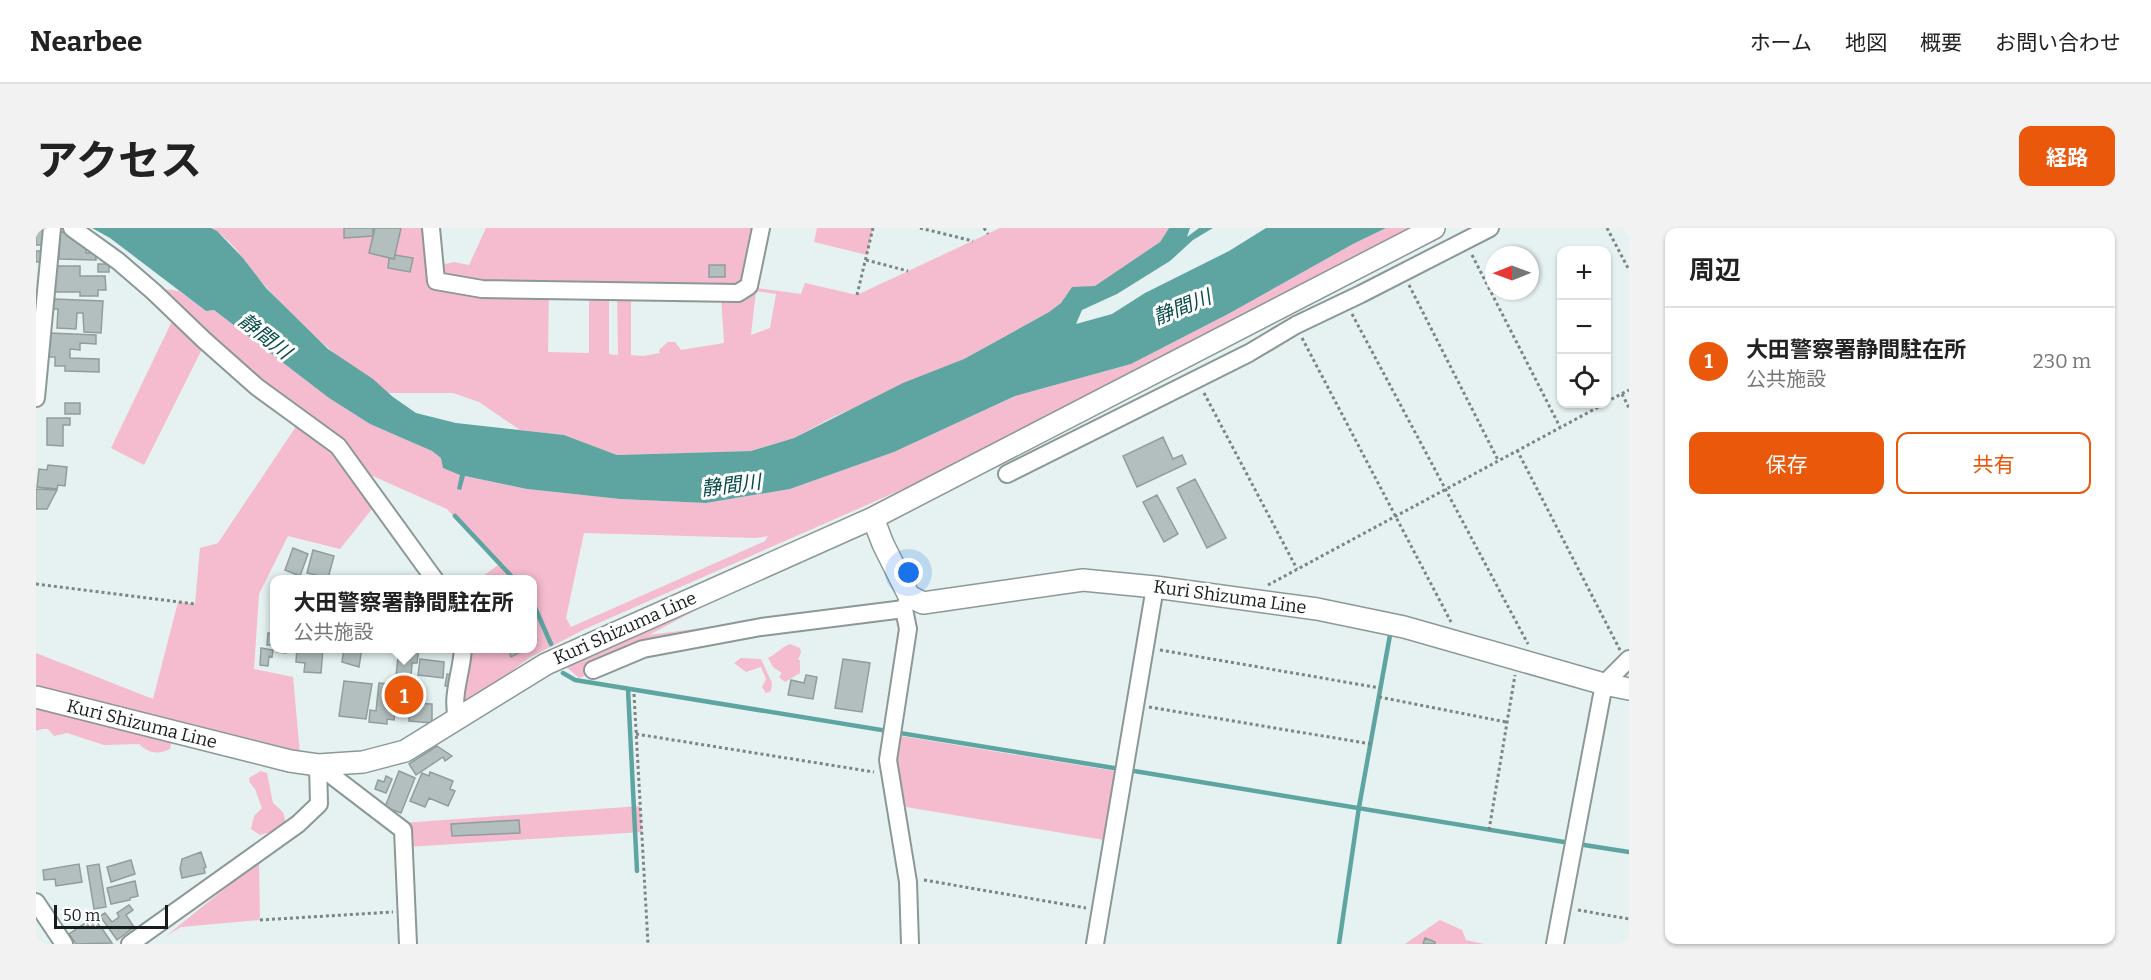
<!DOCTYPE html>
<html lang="ja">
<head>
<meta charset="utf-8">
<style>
	:root { --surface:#fff; --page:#f2f2f2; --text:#222; --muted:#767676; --line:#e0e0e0; --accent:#ea580c }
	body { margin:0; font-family:Bitter,"Noto Sans JP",serif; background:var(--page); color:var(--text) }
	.controls { position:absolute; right:18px; top:18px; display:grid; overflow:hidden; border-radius:12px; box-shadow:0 2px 4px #0004 }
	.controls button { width:54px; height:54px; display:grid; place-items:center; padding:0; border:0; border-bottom:2px solid var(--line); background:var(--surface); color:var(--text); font:30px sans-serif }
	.compass { position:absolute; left:1449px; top:18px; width:54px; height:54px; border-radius:50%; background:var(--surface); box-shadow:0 2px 4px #0004; rotate:269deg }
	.scale { position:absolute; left:18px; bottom:15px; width:114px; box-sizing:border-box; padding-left:6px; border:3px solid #171c1c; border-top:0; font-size:16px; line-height:21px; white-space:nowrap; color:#171c1c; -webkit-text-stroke:4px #fff; paint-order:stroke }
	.you { position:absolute; left:873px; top:345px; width:21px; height:21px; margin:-15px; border:4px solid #fff; border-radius:50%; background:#1a73e8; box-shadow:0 0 0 9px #1a73e833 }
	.badge { display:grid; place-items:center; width:39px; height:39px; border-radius:50%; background:var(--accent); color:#fff; font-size:20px; font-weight:700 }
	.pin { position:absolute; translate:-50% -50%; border:3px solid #fff; box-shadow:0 2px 6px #0006 }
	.popup { position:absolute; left:234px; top:347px; width:267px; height:78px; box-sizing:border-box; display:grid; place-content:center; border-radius:12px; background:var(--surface); filter:drop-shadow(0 2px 4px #0005); font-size:20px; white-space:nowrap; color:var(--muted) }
	.popup b { font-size:22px; color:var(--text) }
	.popup::after { content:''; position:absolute; left:50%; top:100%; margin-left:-12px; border:12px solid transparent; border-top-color:var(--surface) }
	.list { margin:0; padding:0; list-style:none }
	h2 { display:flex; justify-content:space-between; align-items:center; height:78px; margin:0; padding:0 24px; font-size:26px }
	h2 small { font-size:20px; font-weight:400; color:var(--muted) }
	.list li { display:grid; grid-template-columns:39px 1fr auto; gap:18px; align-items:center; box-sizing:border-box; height:108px; padding:0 24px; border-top:2px solid var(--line) }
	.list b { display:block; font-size:22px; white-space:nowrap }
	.list p { margin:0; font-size:20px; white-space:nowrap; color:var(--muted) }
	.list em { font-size:20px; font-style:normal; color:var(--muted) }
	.actions { display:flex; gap:12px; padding:18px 24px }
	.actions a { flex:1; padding:14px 0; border:2px solid var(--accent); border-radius:12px; text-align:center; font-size:21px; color:var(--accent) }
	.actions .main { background:var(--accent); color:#fff }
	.icon { flex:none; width:33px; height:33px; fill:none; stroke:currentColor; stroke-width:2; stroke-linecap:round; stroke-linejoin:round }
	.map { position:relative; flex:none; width:1593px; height:716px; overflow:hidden; border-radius:12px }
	header { display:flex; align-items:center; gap:36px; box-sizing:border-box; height:84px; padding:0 30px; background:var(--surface); border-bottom:2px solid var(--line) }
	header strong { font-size:28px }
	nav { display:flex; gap:33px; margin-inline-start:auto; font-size:21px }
	.intro { display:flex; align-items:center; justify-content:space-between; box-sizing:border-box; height:144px; padding:0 36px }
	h1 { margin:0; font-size:42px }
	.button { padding:15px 27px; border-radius:12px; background:var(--accent); color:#fff; font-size:21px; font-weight:700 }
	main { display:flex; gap:36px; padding:0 36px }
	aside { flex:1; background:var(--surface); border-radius:12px; box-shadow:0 2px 4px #0004 }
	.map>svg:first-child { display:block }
	.green { fill:#f5bbce; fill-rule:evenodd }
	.water { fill:#5ea5a1 }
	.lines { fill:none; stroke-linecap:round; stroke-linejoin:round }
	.stream { stroke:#5ea5a1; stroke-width:4.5 }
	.building { fill:#b2bfbe; stroke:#909d9c; stroke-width:1.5 }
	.minor-casing { stroke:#8b9897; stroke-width:20 }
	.major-casing { stroke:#8b9897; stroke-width:24 }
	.path { stroke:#7c8584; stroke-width:3; stroke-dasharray:3 3; stroke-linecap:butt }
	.minor { stroke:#fff; stroke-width:16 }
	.major { stroke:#fff; stroke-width:21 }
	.labels { text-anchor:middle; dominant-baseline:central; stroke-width:6; stroke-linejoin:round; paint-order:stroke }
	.street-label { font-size:18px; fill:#171c1c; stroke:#fff }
	.water-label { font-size:20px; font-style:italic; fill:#084b48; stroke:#fff }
</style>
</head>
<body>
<header>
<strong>Nearbee</strong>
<nav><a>ホーム</a><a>地図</a><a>概要</a><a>お問い合わせ</a></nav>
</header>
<div class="intro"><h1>アクセス</h1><a class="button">経路</a></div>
<main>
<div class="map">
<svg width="1593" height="716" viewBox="0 0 1593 716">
	<rect width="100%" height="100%" fill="#e5f2f1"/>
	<!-- green -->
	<path class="green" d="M 175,0 L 395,0 L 400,54 L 513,63 L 512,124 L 553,125 L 553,64 L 573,64 L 573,126 L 582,127 L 581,65 L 595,65 L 595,127 L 607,128 L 624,125 L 623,122 L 632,114 L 639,114 L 645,122 L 688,115 L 685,67 L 721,60 L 765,66 L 769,55 L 821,67 L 964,0 L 1133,0 L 1124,14 L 1058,59 L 1036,59 L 1025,75 L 1013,84 L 928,131 L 795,190 L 758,210 L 715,223 L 581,227 L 528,207 L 484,202 L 443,174 L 417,165 L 352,165 C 333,147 308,136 290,118 C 270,100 249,80 231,60 C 213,41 199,13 175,0 ZM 720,63 L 740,66 L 734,100 L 715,107 Z
		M 450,0 L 723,0 L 712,57 L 701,64 L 402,52 L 400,30 L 410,36 L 418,34 L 433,37 Z
		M 781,0 L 837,0 L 831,27 L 778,14 Z
		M 1350,0 L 1386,0 L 958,221 L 549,401 L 493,430 L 422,483 L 431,421 L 497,420 L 497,352 L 443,351 L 462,337 L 411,281 L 330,245 L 223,155 L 120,60 L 143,63 L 170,83 L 178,82 L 293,170 L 334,196 L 396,223 L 429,248 L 491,261 L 584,271 L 670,275 L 754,261 L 858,224 L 979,168 L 1095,136 L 1194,85 L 1317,16 ZM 548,305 L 720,310 L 732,308 L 729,313 L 535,399 L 530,390 Z
		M 138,89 L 168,117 L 108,237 L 75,220 Z
		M 263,194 L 298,220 L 340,276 L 304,321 L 252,308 L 223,366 L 218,441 L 257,449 L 264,526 L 0,457 L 0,425 L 117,471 L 142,374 L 159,376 L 164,320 L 182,315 Z
		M 658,383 L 613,407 L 718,393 L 609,425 L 543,450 L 529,438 L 573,416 Z
		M 754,416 L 764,420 L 765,424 L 762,432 L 764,432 L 764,445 L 749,454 L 743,449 L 746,445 L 737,439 L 732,430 C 741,426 745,419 754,416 Z
		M 705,430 L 725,431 L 736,455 L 735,463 L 730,465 L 726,459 L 730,451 L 725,439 L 710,444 L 698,435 Z
		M 0,480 L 12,483 L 23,481 L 136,513 L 134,521 C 122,527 112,525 103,516 L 68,517 L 31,505 L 18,508 L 12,501 L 6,501 L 0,503 Z
		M 859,507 L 1085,544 L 1074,613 L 864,578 L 857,541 Z
		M 225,543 L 231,545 L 237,575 L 247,584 L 251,599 L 240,605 L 235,604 L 224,607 L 215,601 L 218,588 L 226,580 L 219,561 L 214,555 L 213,550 Z
		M 604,578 L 606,604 L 371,619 L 366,595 Z
		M 223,633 L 224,692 L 145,699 L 130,708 Z
		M 1404,692 L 1426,702 L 1430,712 L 1448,716 L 1369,716 Z"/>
	<!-- water -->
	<path class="water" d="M 56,0 L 175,0 L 181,3 L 207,30 L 230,60 L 292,121 L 337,151 L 357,169 L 380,185 L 420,195 L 528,207 L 581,227 L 715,223 L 758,210 L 867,155 L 928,131 L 1013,84 L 1025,75 L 1036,59 L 1059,58 L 1124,14 L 1133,0 L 1154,0 L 1151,9 L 1163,0 L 1177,0 L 1157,12 L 1134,33 L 1081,66 L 1046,82 L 1040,96 L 1076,86 L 1109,65 L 1193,23 L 1230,0 L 1350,0 L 1317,16 L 1194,85 L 1095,136 L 979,168 L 858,224 L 754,261 L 670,275 L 584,271 L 491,261 L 429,248 L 425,262 L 421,261 L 424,247 L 407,240 L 405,230 L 396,223 L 334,196 L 293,170 L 178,82 L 170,83 L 74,10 Z"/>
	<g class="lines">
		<!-- stream -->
		<path class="stream" d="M 419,288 L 479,352
			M 497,375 L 515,416
			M 527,445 L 539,452 L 1084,541
			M 592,461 L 601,643
			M 1092,542 L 1534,615
			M 1542,616 L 1593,624
			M 1303,716 L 1323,579 L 1354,407"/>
	</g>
	<!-- building -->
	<path class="building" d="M 0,0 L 11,0 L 10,17 L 0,17 Z
		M 308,0 L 337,0 L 337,8 L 308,10 Z
		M 339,0 L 365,0 L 358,31 L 333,25 Z
		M 24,3 L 44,11 L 43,16 L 51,16 L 50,25 L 60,25 L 60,32 L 23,31 Z
		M 0,23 L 8,23 L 7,34 L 0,34 Z
		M 359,27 L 377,30 L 374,44 L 352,40 L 353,30 L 358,31 Z
		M 62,36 L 73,36 L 73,44 L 62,44 Z
		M 673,37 L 689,37 L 689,49 L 673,49 Z
		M 21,38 L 44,38 L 44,48 L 69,48 L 70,62 L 62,62 L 62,68 L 44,68 L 44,64 L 18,64 Z
		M 17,71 L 67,73 L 65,105 L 48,104 L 47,85 L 41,85 L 40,101 L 21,100 L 22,81 L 17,81 Z
		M 14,105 L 60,107 L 60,116 L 44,115 L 44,122 L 34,121 L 34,130 L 63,131 L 63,144 L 29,143 L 29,138 L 19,138 L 19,129 L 13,129 Z
		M 29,175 L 44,175 L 44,186 L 29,186 Z
		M 11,190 L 34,190 L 34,197 L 27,197 L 27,218 L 11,217 Z
		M 1127,209 L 1137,231 L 1146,227 L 1150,236 L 1101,259 L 1087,228 Z
		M 12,237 L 31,239 L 29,258 L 22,257 L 21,261 L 1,259 L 3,241 L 11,242 Z
		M 1159,251 L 1190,310 L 1171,320 L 1141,260 Z
		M 0,261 L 21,262 L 11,281 L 0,281 Z
		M 1121,267 L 1142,306 L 1128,314 L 1107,274 Z
		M 257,320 L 272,326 L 264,348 L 249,342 Z
		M 277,322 L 298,328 L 292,350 L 271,345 Z
		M 232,405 L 239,405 L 239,417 L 231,417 Z
		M 225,420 L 237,422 L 236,429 L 233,428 L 232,438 L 224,437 Z
		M 241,420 L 259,420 L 250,421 L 250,425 L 241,424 Z
		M 261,420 L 287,420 L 285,445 L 268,444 L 269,435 L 260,434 Z
		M 308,420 L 326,420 L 323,439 L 306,434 Z
		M 363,420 L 383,420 L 381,435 L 376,435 L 375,449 L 360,448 Z
		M 472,420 L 492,420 L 475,429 Z
		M 384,431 L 408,434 L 407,450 L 382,447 Z
		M 807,431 L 834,435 L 826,484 L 799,480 Z
		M 411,446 L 417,447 L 415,459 L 409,458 Z
		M 770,447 L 781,449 L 777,471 L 752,467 L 755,452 L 768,455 Z
		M 308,453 L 336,456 L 330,491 L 303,488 Z
		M 343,455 L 362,457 L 358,492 L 351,491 L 351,496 L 333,494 L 334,482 L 340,483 Z
		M 374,475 L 396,476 L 396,495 L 373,493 Z
		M 401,518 L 416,528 L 409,533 L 407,529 L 380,547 L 373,536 Z
		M 363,543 L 379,550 L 365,585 L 349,579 Z
		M 394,544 L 417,553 L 414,561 L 419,563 L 412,578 L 393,570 L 389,579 L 374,573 L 386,545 L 393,548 Z
		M 350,548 L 356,551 L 350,565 L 339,561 L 342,552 L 348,554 Z
		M 483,592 L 484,605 L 416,608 L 415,596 Z
		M 165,624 L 170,639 L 168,640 L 169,645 L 146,650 L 144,641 L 146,631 Z
		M 95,632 L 99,646 L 75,654 L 71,639 Z
		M 43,636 L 46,654 L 20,658 L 19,651 L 8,652 L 7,642 Z
		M 63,636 L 70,679 L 58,681 L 51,638 Z
		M 99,653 L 102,668 L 94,670 L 94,672 L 75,676 L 71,660 Z
		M 93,677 L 97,682 L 90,687 L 98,699 L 81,712 L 64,688 L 69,685 L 76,694 L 83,689 L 81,685 Z
		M 58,689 L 76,715 L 40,716 L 33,706 Z
		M 1389,710 L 1399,714 L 1399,716 L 1387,716 Z"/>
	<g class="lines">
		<!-- minor casing -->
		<g class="minor-casing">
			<path id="minor" d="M 36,0 L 82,33 L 118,64 L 168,112 L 221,159 L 302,218 L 399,352
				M 395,0 L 400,53 L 446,61 L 702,65 L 713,58 L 725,0
				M 0,170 L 16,0
				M 971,246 L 1213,125 L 1260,97 L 1325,66 L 1454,0
				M 873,368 L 868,381 L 872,401 L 852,532 L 872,654 L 874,716
				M 557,442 L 607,421 L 725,399 L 868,381
				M 421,490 C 415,467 426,444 427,420
				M 282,537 L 367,602 L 372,716
				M 0,674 L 28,716
				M 94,716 L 262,596 L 283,576 L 282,537
				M 1059,716 L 1119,359
				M 1519,716 L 1568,456 L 1593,431"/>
		</g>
		<!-- major casing -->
		<g class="major-casing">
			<path id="major" d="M 837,290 L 847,316 L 873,368 L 887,375 L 1047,352 L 1119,359 L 1281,381 L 1368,399 L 1568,456 L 1593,461
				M 0,469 L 254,533 L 282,537 L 327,534 L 369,523 L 510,436 L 837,290 L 1398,0"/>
		</g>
		<!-- path -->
		<path class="path" d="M 884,0 L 937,13
			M 948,0 L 952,6
			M 1571,0 L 1593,42
			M 1436,27 L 1524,199
			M 830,32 L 872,43
			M 1373,57 L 1462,232
			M 821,67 L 837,0
			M 1316,86 L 1492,416
			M 1266,110 L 1415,394
			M 1168,165 L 1261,341
			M 1586,166 L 1593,180
			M 1570,174 L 1593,162
			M 1481,222 L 1584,422
			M 0,356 L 159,376
			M 1232,357 L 1568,176
			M 1124,422 L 1344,460
			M 598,466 L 612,716
			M 1343,469 L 1470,494
			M 1113,479 L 1335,516
			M 600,506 L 838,544
			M 1453,602 L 1479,447
			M 888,652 L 1050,680
			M 1542,682 L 1593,691
			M 224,692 L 357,684"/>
		<!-- minor -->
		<use href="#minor" class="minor"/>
		<!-- major -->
		<use href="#major" class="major"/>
	</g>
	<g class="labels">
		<!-- street labels -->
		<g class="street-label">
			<text transform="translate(1194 369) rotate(8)">Kuri Shizuma Line</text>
			<text transform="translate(589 400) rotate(-24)">Kuri Shizuma Line</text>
			<text transform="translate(106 496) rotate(14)">Kuri Shizuma Line</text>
		</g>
		<!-- water labels -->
		<g class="water-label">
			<text transform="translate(1146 79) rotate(-22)">静間川</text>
			<text transform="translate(229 108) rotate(38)">静間川</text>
			<text transform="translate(695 257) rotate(-7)">静間川</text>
		</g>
	</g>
</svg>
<div class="controls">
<button>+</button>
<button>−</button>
<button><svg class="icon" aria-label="locate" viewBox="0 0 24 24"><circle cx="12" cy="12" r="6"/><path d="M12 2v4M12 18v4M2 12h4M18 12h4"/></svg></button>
</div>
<svg class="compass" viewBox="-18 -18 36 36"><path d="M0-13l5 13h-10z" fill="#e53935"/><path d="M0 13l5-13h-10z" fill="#767676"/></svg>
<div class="scale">50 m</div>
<div class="you"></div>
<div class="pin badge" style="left:368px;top:467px">1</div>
<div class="popup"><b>大田警察署静間駐在所</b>公共施設</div>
</div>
<aside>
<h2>周辺<small></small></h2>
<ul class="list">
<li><span class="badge">1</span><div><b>大田警察署静間駐在所</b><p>公共施設</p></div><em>230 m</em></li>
</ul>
<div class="actions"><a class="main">保存</a><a>共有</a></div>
</aside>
</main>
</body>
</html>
